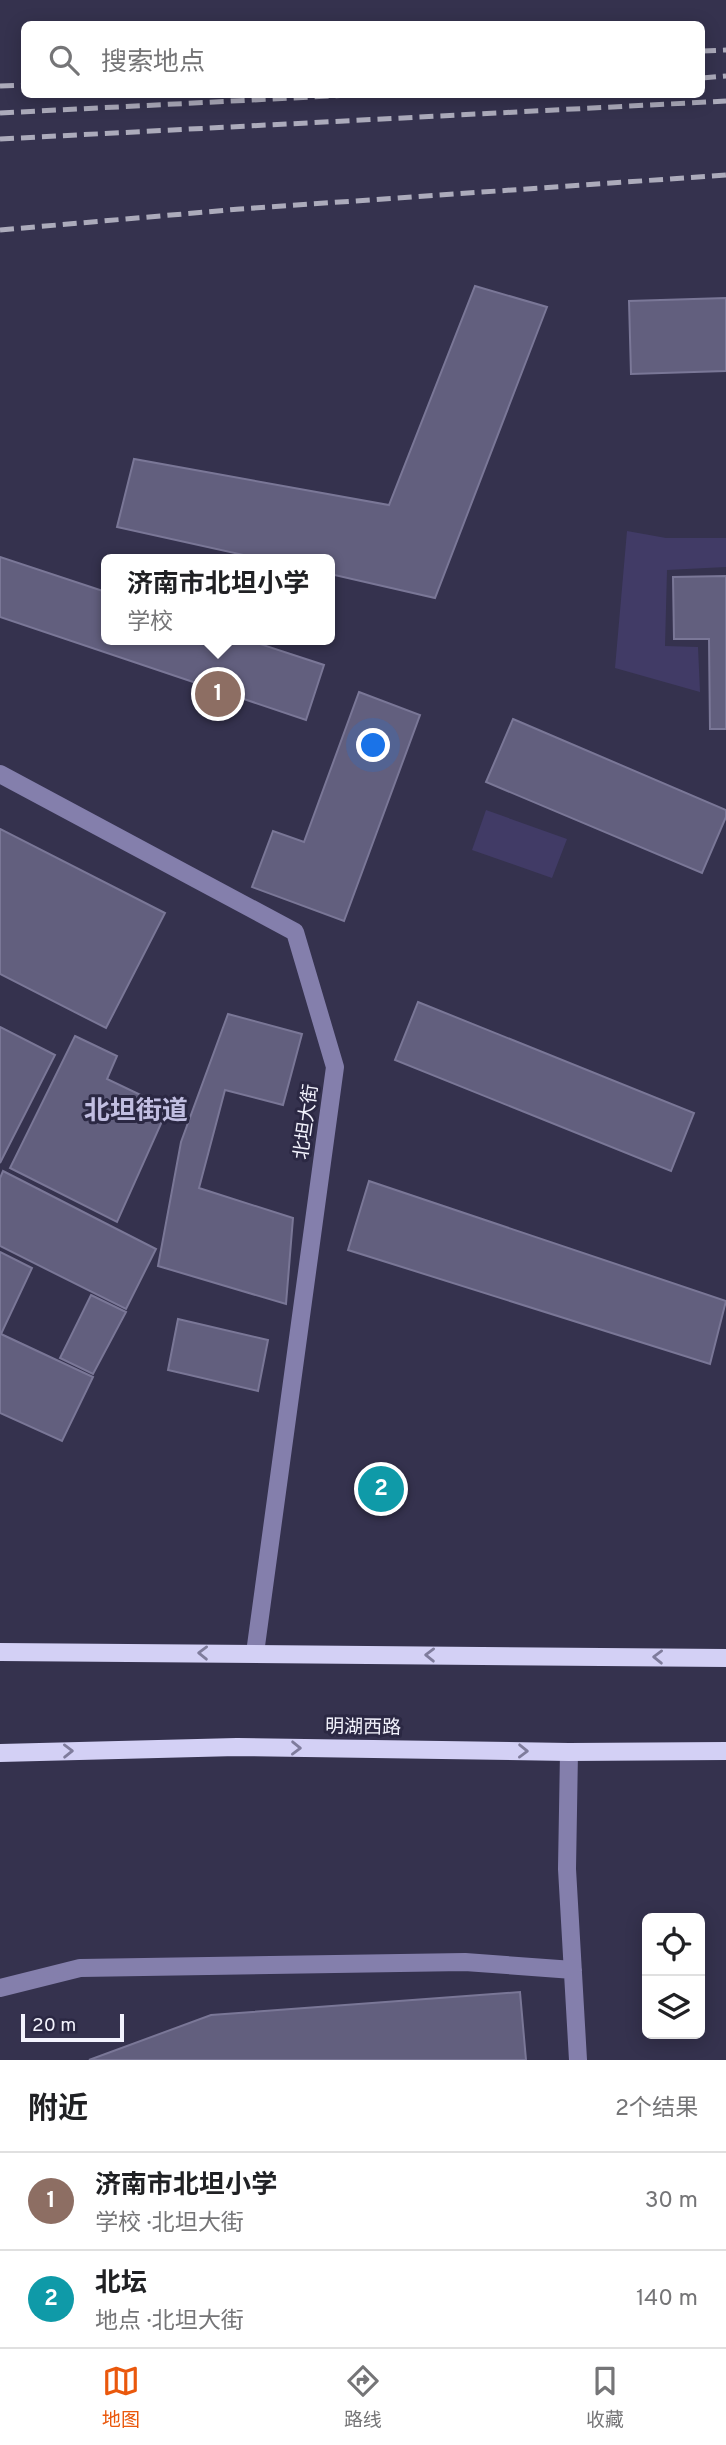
<!DOCTYPE html>
<html lang="zh">
<head>
<meta charset="utf-8">
<style>
	:root { --surface:#fff; --page:#f2f2f2; --text:#202124; --muted:#757577; --line:#e0e0e0; --accent:#ea580c }
	body { margin:0; font-family:Overpass,"Noto Sans SC",sans-serif; background:var(--page); color:var(--text) }
	.controls { position:absolute; right:21px; bottom:21px; display:grid; overflow:hidden; border-radius:10px; box-shadow:0 4px 18px #0003 }
	.controls button { width:63px; height:63px; display:grid; place-items:center; padding:0; border:0; border-bottom:2px solid var(--line); background:var(--surface); color:var(--text); font:35px sans-serif }
	.scale { position:absolute; left:21px; bottom:18px; width:103px; box-sizing:border-box; padding-left:7px; border:4px solid #f3f3fd; border-top:0; font-size:19px; line-height:24px; white-space:nowrap; color:#f3f3fd; -webkit-text-stroke:5px #2b2843; paint-order:stroke }
	.you { position:absolute; left:374px; top:746px; width:24px; height:24px; margin:-18px; border:5px solid #fff; border-radius:50%; background:#1a73e8; box-shadow:0 0 0 10px #1a73e833 }
	.badge { display:grid; place-items:center; width:46px; height:46px; border-radius:50%; background:var(--accent); color:#fff; font-size:23px; font-weight:700 }
	.pin { position:absolute; translate:-50% -50%; border:4px solid #fff; box-shadow:0 2px 7px #0006 }
	.popup { position:absolute; left:101px; top:554px; width:234px; height:91px; box-sizing:border-box; display:grid; place-content:center; border-radius:10px; background:var(--surface); filter:drop-shadow(0 2px 5px #0005); font-size:23px; white-space:nowrap; color:var(--muted) }
	.popup b { font-size:26px; color:var(--text) }
	.popup::after { content:''; position:absolute; left:50%; top:100%; margin-left:-14px; border:14px solid transparent; border-top-color:var(--surface) }
	.list { margin:0; padding:0; list-style:none }
	h2 { display:flex; justify-content:space-between; align-items:center; height:91px; margin:0; padding:0 28px; font-size:30px }
	h2 small { font-size:23px; font-weight:400; color:var(--muted) }
	.list li { display:grid; grid-template-columns:46px 1fr auto; gap:21px; align-items:center; box-sizing:border-box; height:98px; padding:0 28px; border-top:2px solid var(--line) }
	.list b { display:block; font-size:26px; white-space:nowrap }
	.list p { margin:0; font-size:23px; white-space:nowrap; color:var(--muted) }
	.list em { font-size:23px; font-style:normal; color:var(--muted) }
	.icon { flex:none; width:38px; height:38px; fill:none; stroke:currentColor; stroke-width:2; stroke-linecap:round; stroke-linejoin:round }
	.map { position:relative; flex:none; width:726px; height:2060px; overflow:hidden }
	.search { position:absolute; background:var(--surface); box-shadow:0 4px 18px #0003; left:21px; right:21px; top:21px; height:77px; display:flex; align-items:center; gap:18px; box-sizing:border-box; padding:0 24px; border-radius:10px; color:var(--muted); font-size:26px }
	.sheet { height:287px; background:var(--surface) }
	nav { display:flex; justify-content:space-around; align-items:center; box-sizing:border-box; height:98px; border-top:2px solid var(--line); background:var(--surface); font-size:19px; color:var(--muted) }
	nav a { display:grid; justify-items:center; gap:4px }
	nav .on { color:var(--accent) }
	.map>svg:first-child { display:block }
	.green { fill:#413b66 }
	.building { fill:#625f7e; stroke:#7a7797; stroke-width:2 }
	.lines { fill:none; stroke-linecap:round; stroke-linejoin:round }
	.minor { stroke:#847fac; stroke-width:18 }
	.major { stroke:#d3d0f5; stroke-width:18 }
	.rail { stroke:#acabbb; stroke-width:5; stroke-dasharray:14 7; stroke-linecap:butt }
	.oneway { stroke:#7f7c9c }
	.labels { text-anchor:middle; dominant-baseline:central; stroke-width:6; stroke-linejoin:round; paint-order:stroke }
	.street-label { font-size:19px; fill:#f3f3fd; stroke:#2b2843 }
	.district-label { font-size:26px; font-weight:bold; fill:#c1bee1; stroke:#2b2843 }
</style>
</head>
<body>
<div class="map">
<svg width="726" height="2060" viewBox="0 0 726 2060">
	<rect width="100%" height="100%" fill="#35324e"/>
	<!-- green -->
	<path class="green" d="M 627,531 L 666,538 L 726,538 L 726,567 L 667,570 L 665,646 L 698,647 L 700,692 L 615,668 Z
		M 486,810 L 567,839 L 552,878 L 472,850 Z"/>
	<!-- building -->
	<path class="building" d="M 475,286 L 547,307 L 435,598 L 330,574 L 330,559 L 262,559 L 117,527 L 134,459 L 389,505 Z
		M 726,298 L 726,371 L 631,374 L 629,301 Z
		M 0,557 L 106,592 L 106,640 L 248,640 L 324,665 L 306,720 L 0,617 Z
		M 726,576 L 726,729 L 710,729 L 709,639 L 674,639 L 673,577 Z
		M 359,692 L 420,715 L 344,921 L 252,887 L 273,831 L 304,842 Z
		M 513,719 L 726,810 L 726,817 L 702,873 L 486,782 Z
		M 0,829 L 165,913 L 106,1028 L 0,974 Z
		M 418,1002 L 694,1113 L 671,1171 L 395,1060 Z
		M 228,1014 L 302,1034 L 283,1105 L 225,1090 L 199,1188 L 293,1218 L 286,1304 L 158,1266 L 181,1142 Z
		M 0,1027 L 55,1055 L 0,1163 Z
		M 75,1036 L 117,1056 L 107,1079 L 168,1108 L 117,1222 L 10,1168 Z
		M 3,1171 L 156,1249 L 126,1309 L 0,1246 L 0,1178 Z
		M 369,1181 L 726,1301 L 710,1364 L 348,1250 Z
		M 0,1252 L 32,1268 L 1,1334 L 93,1377 L 62,1441 L 0,1413 Z
		M 91,1295 L 126,1312 L 93,1374 L 60,1358 Z
		M 178,1319 L 268,1340 L 258,1391 L 168,1370 Z
		M 520,1992 L 526,2060 L 89,2060 L 211,2015 Z"/>
	<g class="lines">
		<!-- minor -->
		<path class="minor" d="M 0,774 L 295,932 L 335,1067 L 255,1653
			M 569,1752 L 567,1869 L 578,2060
			M 0,1988 L 80,1968 L 465,1962 L 573,1970"/>
		<!-- major -->
		<path class="major" d="M 0,1652 L 726,1658
			M 0,1753 L 237,1747 L 569,1752 L 726,1751"/>
		<!-- rail -->
		<path class="rail" d="M 702,51 L 726,50
			M 702,78 L 726,76
			M 0,86 L 24,85
			M 0,113 L 369,94
			M 0,139 L 726,101
			M 0,230 L 240,209 L 726,175"/>
	</g>
	<!-- one-way arrows -->
	<defs><path id="oneway-chevron" d="M-2-3.5L2.5 0L-2 3.5" fill="none" stroke-width="1.6" stroke-linecap="round" stroke-linejoin="round" transform="scale(1.75)"/></defs>
	<g class="oneway">
		<use href="#oneway-chevron" transform="translate(203 1653) rotate(-179)"/>
		<use href="#oneway-chevron" transform="translate(430 1655) rotate(-179)"/>
		<use href="#oneway-chevron" transform="translate(658 1657) rotate(-179)"/>
		<use href="#oneway-chevron" transform="translate(296 1748) rotate(1)"/>
		<use href="#oneway-chevron" transform="translate(68 1751) rotate(-1)"/>
		<use href="#oneway-chevron" transform="translate(523 1751) rotate(1)"/>
	</g>
	<g class="labels">
		<!-- street labels -->
		<g class="street-label">
			<text transform="translate(307 1122) rotate(-82)">北坦大街</text>
			<text transform="translate(363 1728) rotate(1)">明湖西路</text>
		</g>
		<!-- district labels -->
		<g class="district-label">
			<text x="136" y="1112">北坦街道</text>
		</g>
	</g>
</svg>
<div class="controls">
<button><svg class="icon" aria-label="locate" viewBox="0 0 24 24"><circle cx="12" cy="12" r="6"/><path d="M12 2v4M12 18v4M2 12h4M18 12h4"/></svg></button>
<button><svg class="icon" aria-label="layers" viewBox="0 0 24 24"><path d="M12 4l9 5-9 5-9-5zM3 14l9 5 9-5"/></svg></button>
</div>
<div class="scale">20 m</div>
<div class="you"></div>
<div class="pin badge" style="left:218px;top:694px;background:#8d6e63">1</div>
<div class="popup"><b>济南市北坦小学</b>学校</div>
<div class="pin badge" style="left:381px;top:1489px;background:#0f9aa8">2</div>
<div class="search"><svg class="icon" aria-label="search" viewBox="0 0 24 24"><circle cx="10" cy="10" r="6"/><path d="M15 15l6 6"/></svg>搜索地点</div>
</div>
<section class="sheet">
<h2>附近<small>2个结果</small></h2>
<ul class="list">
<li><span class="badge" style="background:#8d6e63">1</span><div><b>济南市北坦小学</b><p>学校 · 北坦大街</p></div><em>30 m</em></li>
<li><span class="badge" style="background:#0f9aa8">2</span><div><b>北坛</b><p>地点 · 北坦大街</p></div><em>140 m</em></li>
</ul>
</section>
<nav>
<a class="on"><svg class="icon" aria-label="map" viewBox="0 0 24 24"><path d="M3 6l6-2 6 2 6-2v14l-6 2-6-2-6 2zM9 4v14M15 6v14"/></svg>地图</a>
<a><svg class="icon" aria-label="directions" viewBox="0 0 24 24"><path d="M12 3l9 9-9 9-9-9zM9 14v-3h6M13 9l2 2-2 2"/></svg>路线</a>
<a><svg class="icon" aria-label="saved" viewBox="0 0 24 24"><path d="M7 4h10v16l-5-4-5 4z"/></svg>收藏</a>
</nav>
</body>
</html>
